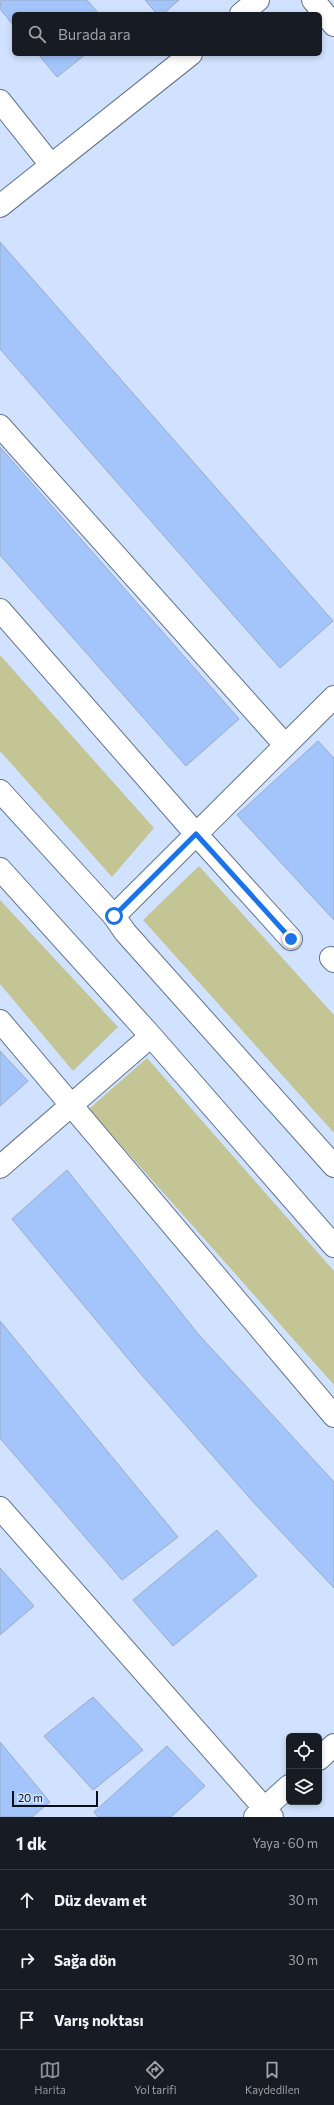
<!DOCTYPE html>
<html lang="tr">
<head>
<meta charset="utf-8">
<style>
	:root { --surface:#171b24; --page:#20242c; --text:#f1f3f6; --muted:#9ea1a6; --line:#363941; --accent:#8c9099 }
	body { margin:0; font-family:Commissioner,sans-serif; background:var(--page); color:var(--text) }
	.controls { position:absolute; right:12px; bottom:12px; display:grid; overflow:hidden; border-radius:6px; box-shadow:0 2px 6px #0003 }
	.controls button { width:36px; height:36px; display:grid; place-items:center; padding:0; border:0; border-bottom:1px solid var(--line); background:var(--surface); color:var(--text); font:20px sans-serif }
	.scale { position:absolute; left:12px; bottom:10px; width:86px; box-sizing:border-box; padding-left:4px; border:2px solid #090f18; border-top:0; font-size:11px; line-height:14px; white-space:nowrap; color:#090f18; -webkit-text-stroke:3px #d0e2ff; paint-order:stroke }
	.stop { position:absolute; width:12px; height:12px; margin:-9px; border:3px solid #1a73e8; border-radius:50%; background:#fff }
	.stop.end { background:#1a73e8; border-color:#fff; box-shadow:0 1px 4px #0008 }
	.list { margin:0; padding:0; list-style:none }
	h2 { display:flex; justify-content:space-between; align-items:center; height:52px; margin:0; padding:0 16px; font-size:17px }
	h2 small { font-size:13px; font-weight:400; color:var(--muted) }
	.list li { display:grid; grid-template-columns:26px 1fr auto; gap:12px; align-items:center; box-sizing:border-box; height:60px; padding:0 16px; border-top:1px solid var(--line) }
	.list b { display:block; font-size:15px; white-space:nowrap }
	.list em { font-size:13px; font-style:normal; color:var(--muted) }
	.icon { flex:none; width:22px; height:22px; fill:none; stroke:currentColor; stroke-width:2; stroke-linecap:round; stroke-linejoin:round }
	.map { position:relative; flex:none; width:334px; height:1817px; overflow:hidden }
	.search { position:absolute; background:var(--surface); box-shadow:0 2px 6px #0003; left:12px; right:12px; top:12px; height:44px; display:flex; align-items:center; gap:10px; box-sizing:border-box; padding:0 14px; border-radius:6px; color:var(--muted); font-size:15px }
	.sheet { height:232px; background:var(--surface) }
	nav { display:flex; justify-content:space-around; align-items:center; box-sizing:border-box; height:56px; border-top:1px solid var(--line); background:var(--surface); font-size:11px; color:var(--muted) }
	nav a { display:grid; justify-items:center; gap:2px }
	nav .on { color:var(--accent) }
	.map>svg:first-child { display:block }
	.green { fill:#c3c595 }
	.building { fill:#a3c5fb; stroke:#9aabc6 }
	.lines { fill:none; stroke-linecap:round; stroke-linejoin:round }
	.minor-casing { stroke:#63738c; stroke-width:24 }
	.minor { stroke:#fff; stroke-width:22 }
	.route { stroke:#1a73e8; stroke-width:5 }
</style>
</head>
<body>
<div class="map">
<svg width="334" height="1817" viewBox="0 0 334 1817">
	<rect width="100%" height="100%" fill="#d0e2ff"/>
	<!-- green -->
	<path class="green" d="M 0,655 L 154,828 L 112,877 L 0,751 Z
		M 199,866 L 334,1015 L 334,1133 L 143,920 Z
		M 0,900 L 118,1027 L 73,1071 L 0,984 Z
		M 147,1058 L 334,1271 L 334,1385 L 89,1109 Z"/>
	<!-- building -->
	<path class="building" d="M 1,0 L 87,0 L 99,14 L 14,14 L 14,26 L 0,9 Z
		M 145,0 L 179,0 L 163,14 L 157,14 Z
		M 38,54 L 86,54 L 57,77 Z
		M 0,242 L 333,621 L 280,668 L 0,349 Z
		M 0,447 L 239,719 L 186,766 L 0,555 Z
		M 318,741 L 334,758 L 334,920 L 237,815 Z
		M 0,1051 L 28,1081 L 0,1106 Z
		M 67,1170 L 199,1335 L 334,1482 L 334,1588 L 255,1504 L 140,1373 L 12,1219 Z
		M 0,1321 L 178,1537 L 122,1580 L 0,1438 Z
		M 217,1530 L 257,1576 L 173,1646 L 133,1600 Z
		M 0,1568 L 34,1606 L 0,1635 Z
		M 93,1697 L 143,1750 L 93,1790 L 44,1736 Z
		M 0,1742 L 50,1802 L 32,1817 L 0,1817 Z
		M 167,1746 L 205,1786 L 171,1817 L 98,1817 L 94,1812 Z"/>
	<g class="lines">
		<!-- minor casing -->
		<g class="minor-casing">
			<path id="minor" d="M 313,0 L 334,25
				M 241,14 L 258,0
				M 0,101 L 51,165
				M 0,206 L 191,54
				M 0,426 L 285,745
				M 0,610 L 196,834 L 291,939
				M 0,791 L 114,916 L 125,932 L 334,1166
				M 0,869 L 151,1036 L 334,1246
				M 114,916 L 334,697
				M 331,958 L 334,961
				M 0,1021 L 334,1416
				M 0,1167 L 151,1036
				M 0,1508 L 272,1817
				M 319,1759 L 334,1745
				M 255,1817 L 289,1786"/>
		</g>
		<!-- minor -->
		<use href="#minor" class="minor"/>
	</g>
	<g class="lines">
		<!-- route -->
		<path class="route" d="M 114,916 L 196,834 L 291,939"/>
	</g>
</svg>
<div class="controls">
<button><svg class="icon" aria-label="locate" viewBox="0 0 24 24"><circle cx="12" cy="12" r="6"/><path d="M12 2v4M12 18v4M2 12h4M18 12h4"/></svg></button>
<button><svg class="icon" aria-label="layers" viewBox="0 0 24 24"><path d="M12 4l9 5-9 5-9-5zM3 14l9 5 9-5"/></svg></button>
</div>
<div class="scale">20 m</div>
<div class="stop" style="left:114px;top:916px"></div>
<div class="stop end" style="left:291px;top:939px"></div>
<div class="search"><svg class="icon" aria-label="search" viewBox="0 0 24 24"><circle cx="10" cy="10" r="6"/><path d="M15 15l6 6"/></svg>Burada ara</div>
</div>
<section class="sheet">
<h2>1 dk<small>Yaya · 60 m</small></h2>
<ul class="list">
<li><svg class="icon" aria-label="ahead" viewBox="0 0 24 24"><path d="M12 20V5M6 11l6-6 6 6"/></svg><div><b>Düz devam et</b></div><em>30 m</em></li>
<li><svg class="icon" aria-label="right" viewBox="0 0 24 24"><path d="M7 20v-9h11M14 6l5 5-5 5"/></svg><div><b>Sağa dön</b></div><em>30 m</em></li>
<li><svg class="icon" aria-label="arrive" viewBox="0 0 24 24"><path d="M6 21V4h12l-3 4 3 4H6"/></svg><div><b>Varış noktası</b></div></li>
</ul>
</section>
<nav>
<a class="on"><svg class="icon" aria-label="map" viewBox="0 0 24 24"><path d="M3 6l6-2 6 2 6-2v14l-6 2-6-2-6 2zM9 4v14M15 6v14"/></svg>Harita</a>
<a><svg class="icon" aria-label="directions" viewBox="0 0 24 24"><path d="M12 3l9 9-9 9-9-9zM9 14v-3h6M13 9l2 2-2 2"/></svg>Yol tarifi</a>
<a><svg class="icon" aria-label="saved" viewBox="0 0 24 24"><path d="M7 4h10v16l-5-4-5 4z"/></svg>Kaydedilen</a>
</nav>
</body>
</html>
